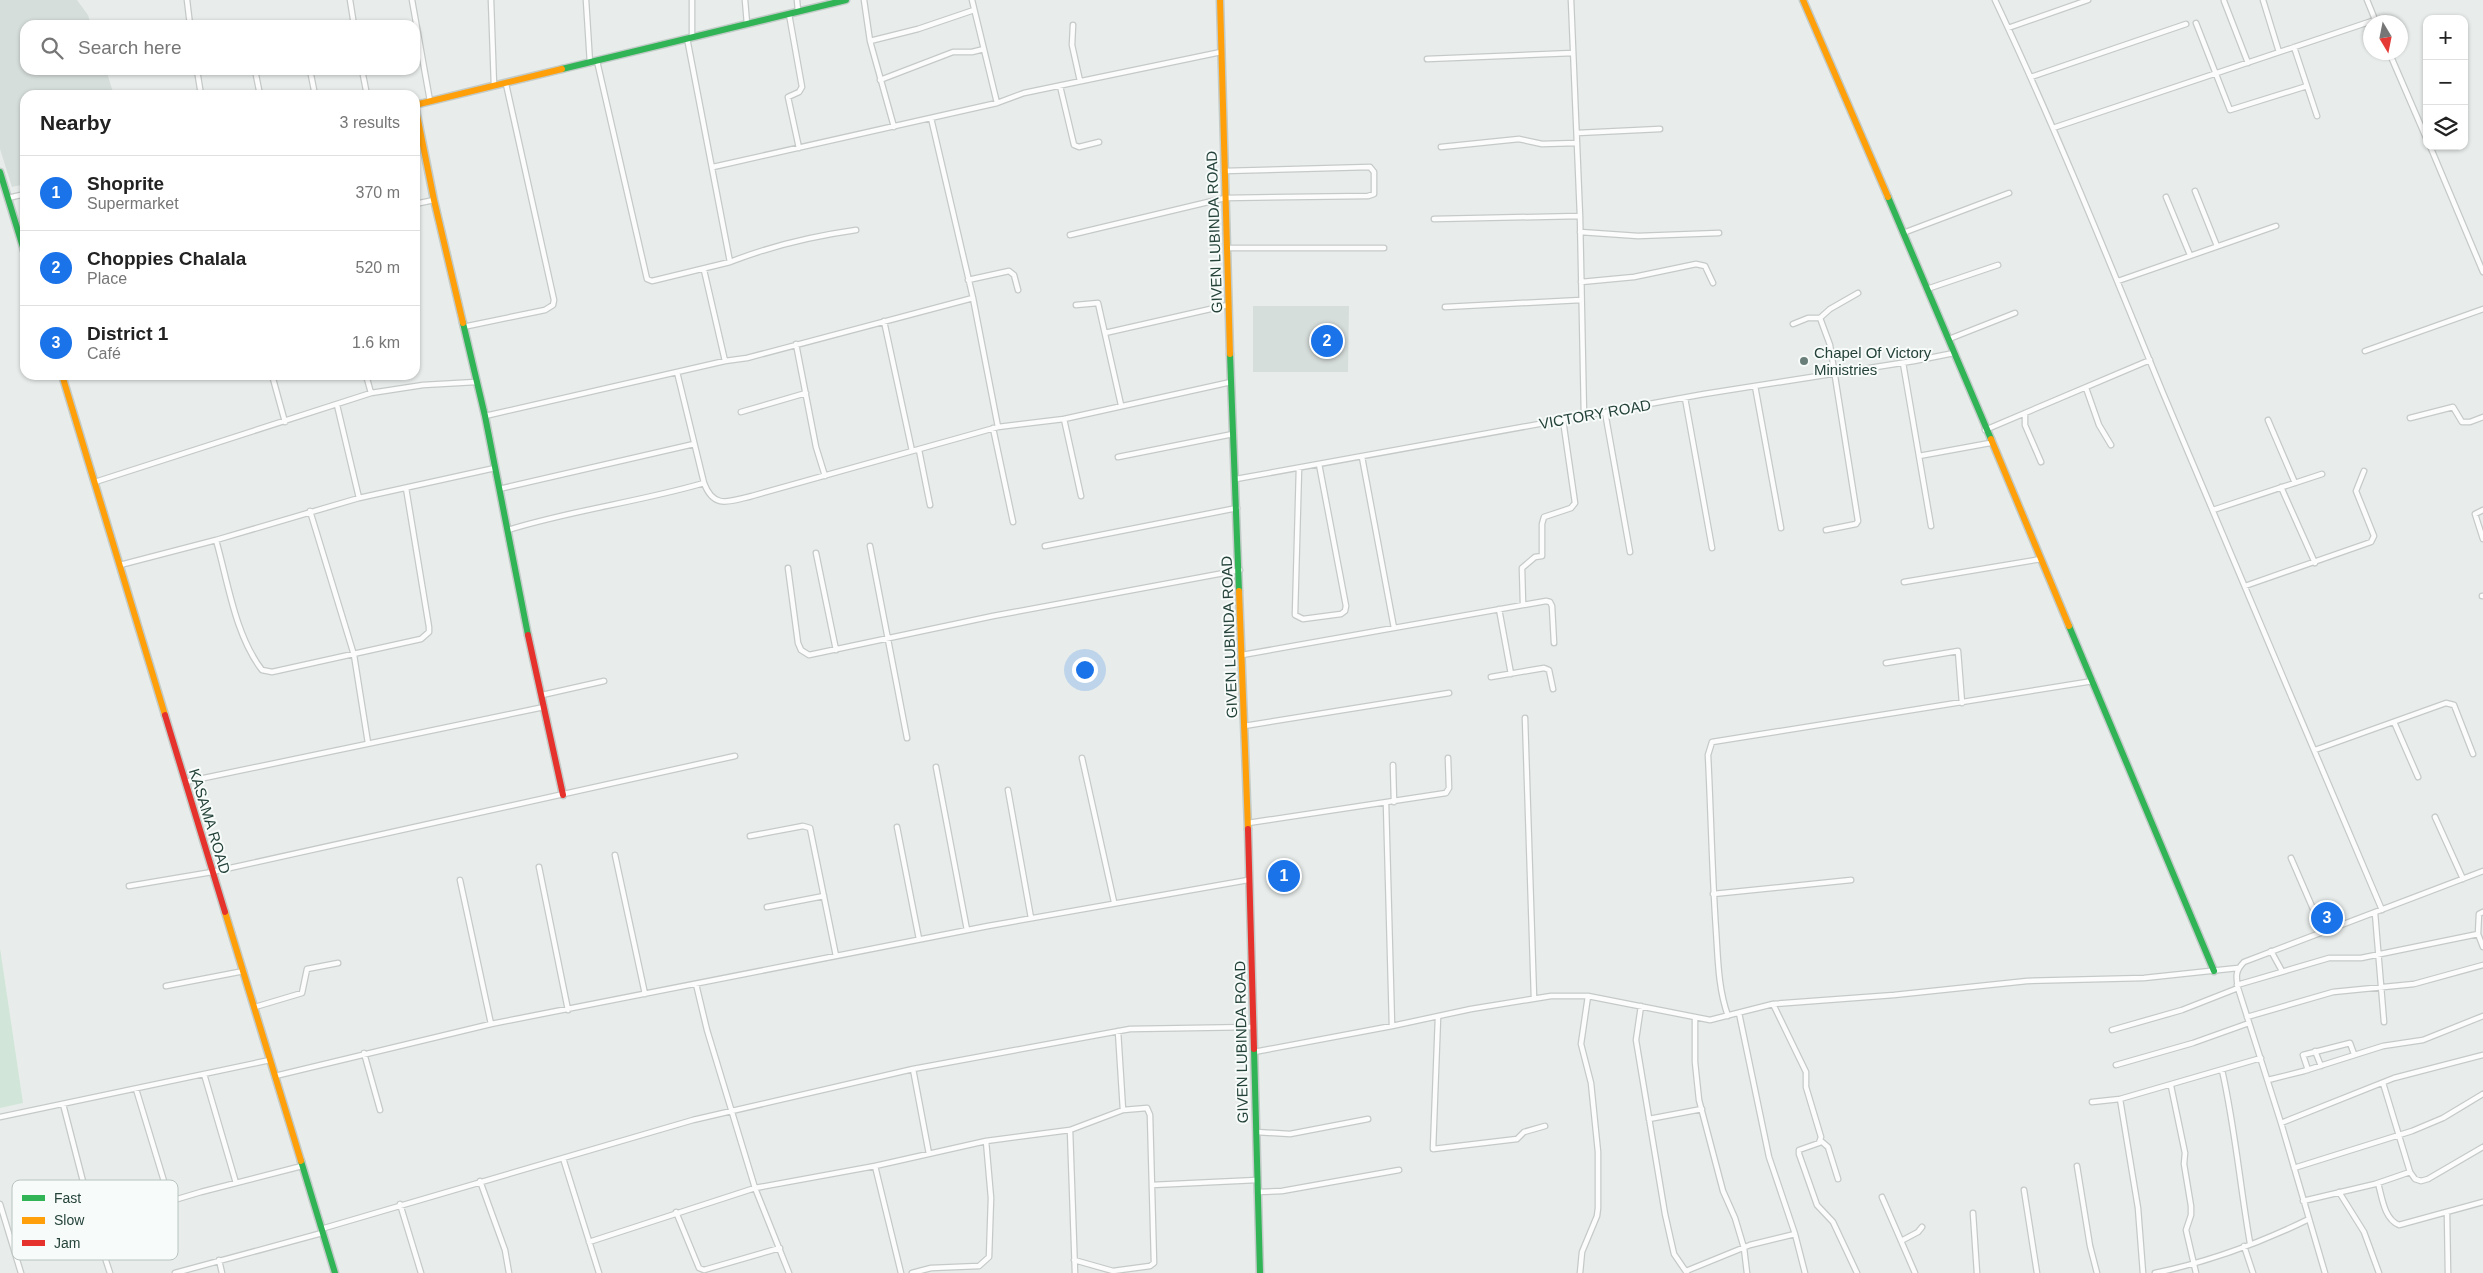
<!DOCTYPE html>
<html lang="en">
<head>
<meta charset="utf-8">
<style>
	:root { --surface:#fff; --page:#f2f2f2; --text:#222; --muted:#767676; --line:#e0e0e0; --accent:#1a73e8 }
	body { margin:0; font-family:Helvetica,sans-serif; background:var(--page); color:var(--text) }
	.controls { position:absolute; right:15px; top:15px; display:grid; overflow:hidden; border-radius:10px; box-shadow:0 1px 4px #0004 }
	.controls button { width:45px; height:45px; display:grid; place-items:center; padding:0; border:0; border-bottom:1px solid var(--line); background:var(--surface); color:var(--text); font:25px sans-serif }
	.compass { position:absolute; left:2363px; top:15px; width:45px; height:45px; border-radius:50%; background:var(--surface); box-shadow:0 1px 4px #0004; rotate:170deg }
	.you { position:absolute; left:1084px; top:669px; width:18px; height:18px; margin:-12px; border:4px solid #fff; border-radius:50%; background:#1a73e8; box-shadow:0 0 0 8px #1a73e833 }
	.badge { display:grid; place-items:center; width:32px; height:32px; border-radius:50%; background:var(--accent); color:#fff; font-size:16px; font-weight:700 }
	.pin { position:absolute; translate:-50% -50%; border:2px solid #fff; box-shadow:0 1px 5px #0006 }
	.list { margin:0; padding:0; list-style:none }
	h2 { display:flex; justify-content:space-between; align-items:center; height:65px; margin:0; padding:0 20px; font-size:21px }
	h2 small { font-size:16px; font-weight:400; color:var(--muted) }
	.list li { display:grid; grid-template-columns:32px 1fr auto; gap:15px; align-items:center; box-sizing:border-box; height:75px; padding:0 20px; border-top:1px solid var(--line) }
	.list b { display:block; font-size:19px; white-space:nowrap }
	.list p { margin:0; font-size:16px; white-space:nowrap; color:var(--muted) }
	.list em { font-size:16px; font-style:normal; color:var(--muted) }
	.icon { flex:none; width:28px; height:28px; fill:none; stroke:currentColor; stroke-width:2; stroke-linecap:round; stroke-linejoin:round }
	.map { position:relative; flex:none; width:2483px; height:1273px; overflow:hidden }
	.search { position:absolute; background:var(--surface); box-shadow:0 1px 4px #0004; left:20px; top:20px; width:400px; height:55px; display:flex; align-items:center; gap:12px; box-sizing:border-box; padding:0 18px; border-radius:15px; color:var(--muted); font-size:19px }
	.panel { position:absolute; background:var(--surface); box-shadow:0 1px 4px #0004; left:20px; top:90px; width:400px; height:290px; border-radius:15px }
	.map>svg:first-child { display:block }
	.built { fill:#d6dedb }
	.green { fill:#d1e6d8 }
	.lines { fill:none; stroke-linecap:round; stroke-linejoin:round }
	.street-casing { stroke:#c5cac8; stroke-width:7 }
	.fast-casing { stroke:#c3cbc8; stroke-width:9 }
	.slow-casing { stroke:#c3cbc8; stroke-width:9 }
	.jam-casing { stroke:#c3cbc8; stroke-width:9 }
	.street { stroke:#fcfcfc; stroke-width:4.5 }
	.fast { stroke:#30b455; stroke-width:6 }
	.slow { stroke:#ff9f0a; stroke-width:6 }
	.jam { stroke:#e5322d; stroke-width:6 }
	.poi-dot { fill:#697e78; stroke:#f7fbf9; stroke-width:2 }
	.labels { text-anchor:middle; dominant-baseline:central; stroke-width:4; stroke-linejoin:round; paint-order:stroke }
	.street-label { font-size:15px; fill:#24423a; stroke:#f7fbf9 }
	.poi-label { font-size:15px; fill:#24423a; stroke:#f7fbf9; text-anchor:start }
	.key { fill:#f7fbf9; stroke:#b8c4c0; stroke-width:1 }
	.key-label { font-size:14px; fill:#24423a }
</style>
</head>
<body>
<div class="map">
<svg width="2483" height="1273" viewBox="0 0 2483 1273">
	<rect width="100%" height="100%" fill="#e8edeb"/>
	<!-- built -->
	<path class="built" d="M 0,0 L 77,0 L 88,15 L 91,25 L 25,25 L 25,70 L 106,70 L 114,95 L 25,95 L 25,184 L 12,187 L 0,149 Z
		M 1253,306 L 1349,306 L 1348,372 L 1253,372 Z"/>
	<!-- green -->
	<path class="green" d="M 0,948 L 23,1103 L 0,1108 Z"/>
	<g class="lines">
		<!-- street casing -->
		<g class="street-casing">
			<path id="street" d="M 187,0 L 190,25
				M 350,0 L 354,25
				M 412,0 L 430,101
				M 491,0 L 494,86
				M 586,0 L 590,63
				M 692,0 L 692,37
				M 745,0 L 747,24
				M 797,0 L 798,11
				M 864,0 L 870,41 L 894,127
				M 972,0 L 997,103
				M 1571,0 L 1580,216 L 1584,416
				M 1995,0 C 2056,129 2109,261 2163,393 C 2235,565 2309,738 2382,910
				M 2263,0 L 2279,52
				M 2367,0 L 2376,22
				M 2224,1 L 2248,63
				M 789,14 L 802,87 L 799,92 L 788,97 L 799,148
				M 2196,23 L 2230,110 L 2307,86
				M 1073,25 L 1072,45 L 1080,81
				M 2008,28 L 2088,0
				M 870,41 L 918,29 L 974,10
				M 2294,47 L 2317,116
				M 2389,52 L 2427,140
				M 1427,59 L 1573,53
				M 597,61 L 647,279 L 652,281 L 730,262 L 687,38
				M 197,70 L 201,95
				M 255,70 L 260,95
				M 310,70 L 315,95
				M 362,70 L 367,95
				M 2031,77 L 2186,24
				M 880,80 L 953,52 L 972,52 L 984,49
				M 1060,86 L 1074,145 L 1079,147 L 1099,142
				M 931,118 L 973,298 L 998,427
				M 2053,128 L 2375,20
				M 1577,133 L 1660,129
				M 2430,146 L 2483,272
				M 1441,147 L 1519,139 L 1542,144 L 1577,143
				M 713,167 L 997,103 L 1024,93 L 1221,52
				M 2195,191 L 2217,246
				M 2166,197 L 2190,255
				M 8,198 L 25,194
				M 415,204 L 434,200
				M 1434,219 L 1580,216
				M 1580,232 L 1638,236 L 1719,233
				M 1903,233 L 2009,193
				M 1070,235 L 1225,198 L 1368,196 L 1374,194 L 1374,172 L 1370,167 L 1224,171
				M 1227,248 L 1384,248
				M 730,262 C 771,246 813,236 856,230
				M 704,270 L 725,361
				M 968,280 L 1009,271 L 1014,275 L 1018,290
				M 2118,281 L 2276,226
				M 1581,282 L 1634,277 L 1696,264 L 1705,266 L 1713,283
				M 1927,289 L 1998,265
				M 1076,305 L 1098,303 L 1121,405
				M 1445,307 L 1581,300
				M 1820,318 L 1830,309 L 1858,293
				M 884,321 L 912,451
				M 1793,324 L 1808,318 L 1820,318 L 1830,345 L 1858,521 L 1856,524 L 1826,530
				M 463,327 L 545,310 L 553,305 L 554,300 L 506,84
				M 1105,333 L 1228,305
				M 1949,339 L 2015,313
				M 796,344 L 816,447 L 825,476
				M 2365,351 L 2483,309
				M 1903,363 L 1931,526
				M 677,372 L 704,483 C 714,510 730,501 752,496 L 998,427 L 1064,419 L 1231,382
				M 272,375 L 285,422
				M 366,375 L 371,393
				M 1755,386 L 1781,528
				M 2086,388 L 2099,425 L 2111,445
				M 1685,398 L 1712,548
				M 337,405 L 359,498
				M 741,412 L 806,393
				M 1605,412 L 1630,552
				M 2025,413 L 2025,425 L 2041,462
				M 485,416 L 725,361 L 747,358 L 973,298
				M 2410,418 L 2453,407 L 2462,422 L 2470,422 L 2483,417
				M 1064,419 L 1081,496
				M 2268,420 L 2295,483
				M 993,428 L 1013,522
				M 1985,430 L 2150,360
				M 919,450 L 930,505
				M 1919,456 L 1990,443
				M 1118,457 L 1233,434
				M 1362,457 L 1394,628
				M 1299,468 L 1295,615 L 1303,619 L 1341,614 L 1345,611 L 1346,606 L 1319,464
				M 1236,479 L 1704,394 L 1914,361 L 1954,353
				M 95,482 L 371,393 L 423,385 L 476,382
				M 2281,487 L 2315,563
				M 499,489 L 694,444
				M 2213,510 L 2322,474
				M 2483,510 L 2475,514 L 2483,539
				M 310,511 L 354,655 L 368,743
				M 508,530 C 572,510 639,502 704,483
				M 216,540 C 228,582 235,635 262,670 L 272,672 L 421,639 L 429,632 L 429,627 L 406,488
				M 870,546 L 907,738
				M 1045,546 L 1237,508
				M 816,553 L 836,650
				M 120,565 L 216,540 L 359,498 L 495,468
				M 788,568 L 798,643 L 801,650 L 809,655 L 993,616 L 1240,570
				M 1904,582 L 2041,559
				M 2245,586 L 2371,542 L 2374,536 L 2356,491 L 2364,471
				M 2482,596 L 2483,596
				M 1523,604 L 1522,568 L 1535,557 L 1542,556 L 1542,524 L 1544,517 L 1571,508 L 1575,503 L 1563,420
				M 1499,609 L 1511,674
				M 1242,655 L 1546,601 L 1550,602 L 1552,606 L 1554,643
				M 1886,663 L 1958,651 L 1962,703
				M 1491,677 L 1544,668 L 1549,670 L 1553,689
				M 542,695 L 604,681
				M 1525,718 L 1534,998
				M 2394,722 L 2418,777
				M 1244,726 L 1449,693
				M 2315,750 L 2446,703 L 2454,705 L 2473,754
				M 1082,758 L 1114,902
				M 1393,765 L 1394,802
				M 936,767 L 967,930
				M 185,782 L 544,707
				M 1008,790 L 1031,918
				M 1386,803 L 1392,1026
				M 2435,817 L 2463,879
				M 1248,823 L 1446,793 L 1449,788 L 1448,758
				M 897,827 L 919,939
				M 750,836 L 803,826 L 810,828 L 836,956
				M 615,855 L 645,994
				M 2291,858 L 2323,932
				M 539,867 L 568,1010
				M 460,880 L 491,1024
				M 129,886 L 212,872 L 735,756
				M 1713,894 L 1851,880
				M 767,907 L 824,896
				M 2483,912 L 2479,914 L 2478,934 L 2483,947
				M 2375,913 L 2384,1022
				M 2271,951 L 2282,971
				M 696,984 L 707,1030 L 755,1188 L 789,1273
				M 2237,985 L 2329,958 L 2361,958 L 2478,934
				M 166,986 L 244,971
				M 1773,1004 L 1806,1072 L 1806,1087 L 1821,1137 L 1819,1143 L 1799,1150 L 1799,1154 L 1817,1205 L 1833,1222 L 1857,1273
				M 1641,1006 L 1636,1040 L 1665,1214 L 1674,1254 L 1687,1273
				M 255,1007 L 302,993 L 307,969 L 338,963
				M 1739,1013 L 1769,1157 L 1795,1234 L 1805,1273
				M 1728,1016 C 1718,988 1718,959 1716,930 C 1712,872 1711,813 1708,755 L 1712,742 L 2093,681
				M 1438,1017 L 1433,1149 L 1517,1139 L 1524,1132 L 1545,1126
				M 1695,1017 L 1695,1062 L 1699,1100 L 1723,1191 L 1735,1218 L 1744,1248 L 1747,1273
				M 2247,1017 L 2333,992 L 2414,984 L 2483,965
				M 2112,1030 L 2182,1010 L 2238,988
				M 1118,1031 L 1123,1110
				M 2315,1051 L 2321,1066
				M 1254,1052 L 1392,1026 L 1471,1009 L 1551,996 L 1588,996 L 1710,1020 L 1773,1004 L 1894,995 L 2027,981 L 2144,978 L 2238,968
				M 364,1053 L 380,1110
				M 2116,1065 L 2193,1043 L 2249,1023
				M 913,1069 L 929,1154
				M 2222,1070 C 2235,1127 2240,1186 2250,1243
				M 2308,1070 L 2303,1055 L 2350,1043 L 2354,1054
				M 204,1074 L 236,1183
				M 275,1076 L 491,1024 L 988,926 L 1248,880
				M 2268,1080 L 2304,1071 L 2383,1046 L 2423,1040 L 2483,1016
				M 2383,1083 L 2410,1172
				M 2171,1086 L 2185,1153 L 2184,1164 L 2191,1206 L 2191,1215 L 2186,1230 L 2196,1273
				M 136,1089 L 170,1201
				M 2120,1099 L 2138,1208 L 2143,1273
				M 2092,1102 L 2120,1099 L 2261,1058
				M 63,1104 L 94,1224 L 110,1273
				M 0,1117 L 270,1060
				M 1649,1119 L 1702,1109
				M 2281,1123 L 2394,1078 L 2483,1055
				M 1070,1130 L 1075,1273
				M 1256,1132 L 1290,1134 L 1368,1119
				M 1821,1141 L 1828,1147 L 1838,1179
				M 563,1158 L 599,1273
				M 875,1166 L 901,1273
				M 2077,1166 L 2090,1246 L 2097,1273
				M 2294,1168 L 2412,1131 L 2443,1118 L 2483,1094
				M 480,1181 L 505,1250 L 509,1273
				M 2378,1183 C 2382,1197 2384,1219 2399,1225 L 2483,1202
				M 1152,1185 L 1257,1180
				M 2024,1190 L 2037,1273
				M 1257,1192 L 1282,1191 L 1399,1170
				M 2339,1192 L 2364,1232 L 2379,1273
				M 1882,1197 L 1915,1273
				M 2303,1201 L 2375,1184 L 2410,1172 L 2415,1179 L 2421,1181 L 2428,1179 L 2483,1147
				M 0,1204 L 21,1273
				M 400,1204 L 421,1273
				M 676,1212 L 699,1268 L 704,1270 L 780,1248
				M 1973,1213 L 1977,1273
				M 2447,1213 L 2448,1273
				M 94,1224 L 201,1192 L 302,1166
				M 321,1229 L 693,1120 L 913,1069 L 1130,1029 L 1253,1027
				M 1901,1241 L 1918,1232 L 1922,1227
				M 589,1242 L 755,1188 L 875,1166 L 986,1141 L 1070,1130 L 1123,1110 L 1147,1108 L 1150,1115 L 1154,1263 L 1150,1266 L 1113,1271 L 1074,1260
				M 2244,1246 L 2253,1273
				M 219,1260 L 222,1273
				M 1686,1271 L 1750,1245 L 1795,1234
				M 175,1273 L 322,1233
				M 912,1273 L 931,1268 L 979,1266 L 989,1257 L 991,1198 L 986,1141
				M 1580,1273 L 1582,1252 L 1597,1216 L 1598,1208 L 1598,1152 L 1591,1083 L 1581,1044 L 1588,996
				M 2155,1273 C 2208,1262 2260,1243 2309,1219
				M 2325,1273 L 2281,1123 L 2238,988 C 2236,977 2235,971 2244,962 L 2483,871"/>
		</g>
		<!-- fast casing -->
		<g class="fast-casing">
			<path id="fast" d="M 562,69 L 846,0
				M 0,172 L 25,254
				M 1888,197 L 1991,439
				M 463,323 L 485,416 L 528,635
				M 1230,354 L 1239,591
				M 2069,626 L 2214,971
				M 1254,1049 L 1260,1273
				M 301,1161 L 335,1273"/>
		</g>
		<!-- slow casing -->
		<g class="slow-casing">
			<path id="slow" d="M 1220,0 L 1230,354
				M 1803,0 L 1888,197
				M 463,323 L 434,200 L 415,105 L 562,69
				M 62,375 L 165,715
				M 1991,439 L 2069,626
				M 1239,591 L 1248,829
				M 225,912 L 301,1161"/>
		</g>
		<!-- jam casing -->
		<g class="jam-casing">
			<path id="jam" d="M 528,635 L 563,795
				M 165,715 L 225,912
				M 1248,829 L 1254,1049"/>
		</g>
		<!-- street -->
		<use href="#street" class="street"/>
		<!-- fast -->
		<use href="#fast" class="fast"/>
		<!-- slow -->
		<use href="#slow" class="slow"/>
		<!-- jam -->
		<use href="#jam" class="jam"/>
	</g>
	<!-- markers -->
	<circle class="poi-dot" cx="1804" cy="361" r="5"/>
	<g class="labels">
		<!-- street labels -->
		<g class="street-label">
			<text transform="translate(1214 232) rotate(-92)">GIVEN LUBINDA ROAD</text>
			<text transform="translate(1595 414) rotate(-10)">VICTORY ROAD</text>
			<text transform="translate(1229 637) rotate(-92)">GIVEN LUBINDA ROAD</text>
			<text transform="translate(210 821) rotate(73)">KASAMA ROAD</text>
			<text transform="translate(1241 1042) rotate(-91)">GIVEN LUBINDA ROAD</text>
		</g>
		<!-- poi labels -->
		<g class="poi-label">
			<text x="1814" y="352">Chapel Of Victory<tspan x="1814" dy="17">Ministries</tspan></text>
		</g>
	</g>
	<!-- legend -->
	<rect x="12" y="1180" width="166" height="80" rx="8" class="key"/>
	<rect x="22" y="1195" width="23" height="6" fill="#30b455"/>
	<rect x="22" y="1217" width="23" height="7" fill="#ff9f0a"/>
	<rect x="22" y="1240" width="23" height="6" fill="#e5322d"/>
	<g class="key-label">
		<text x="54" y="1203">Fast</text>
		<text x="54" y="1225">Slow</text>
		<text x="54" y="1248">Jam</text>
	</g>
</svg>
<div class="controls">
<button>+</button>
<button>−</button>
<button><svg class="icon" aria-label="layers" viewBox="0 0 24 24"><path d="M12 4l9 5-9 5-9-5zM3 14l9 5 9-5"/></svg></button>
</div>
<svg class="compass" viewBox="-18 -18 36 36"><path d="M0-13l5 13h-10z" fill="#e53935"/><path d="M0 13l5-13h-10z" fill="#767676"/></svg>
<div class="you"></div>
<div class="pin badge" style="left:1284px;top:876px">1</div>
<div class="pin badge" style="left:1327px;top:341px">2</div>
<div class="pin badge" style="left:2327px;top:918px">3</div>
<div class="search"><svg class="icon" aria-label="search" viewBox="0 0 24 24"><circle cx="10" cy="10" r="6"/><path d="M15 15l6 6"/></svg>Search here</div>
<section class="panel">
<h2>Nearby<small>3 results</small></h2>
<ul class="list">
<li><span class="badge">1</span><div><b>Shoprite</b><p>Supermarket</p></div><em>370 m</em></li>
<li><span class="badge">2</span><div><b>Choppies Chalala</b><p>Place</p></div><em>520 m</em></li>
<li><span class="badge">3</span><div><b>District 1</b><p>Café</p></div><em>1.6 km</em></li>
</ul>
</section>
</div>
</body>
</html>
